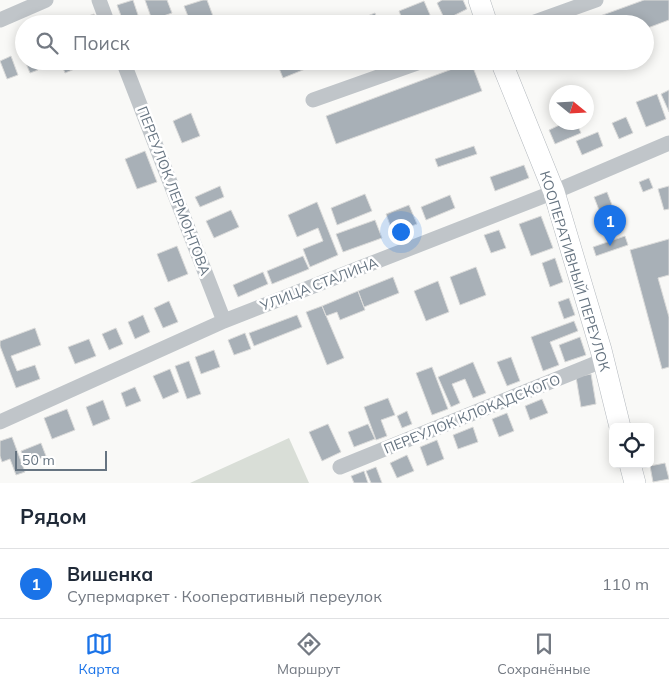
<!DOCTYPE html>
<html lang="ru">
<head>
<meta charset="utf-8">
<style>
	:root { --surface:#fff; --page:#f6f6f7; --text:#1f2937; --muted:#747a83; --line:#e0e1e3; --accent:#1a73e8 }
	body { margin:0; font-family:Mulish,sans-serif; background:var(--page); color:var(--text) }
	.controls { position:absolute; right:15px; bottom:15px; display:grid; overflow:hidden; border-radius:8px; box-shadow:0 2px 12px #0003 }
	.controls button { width:45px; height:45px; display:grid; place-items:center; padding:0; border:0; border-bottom:1px solid var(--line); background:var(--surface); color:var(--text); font:25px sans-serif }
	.compass { position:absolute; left:549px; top:85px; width:45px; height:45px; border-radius:50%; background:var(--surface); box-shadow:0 2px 12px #0003; rotate:108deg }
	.scale { position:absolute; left:15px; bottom:12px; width:92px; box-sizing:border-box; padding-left:5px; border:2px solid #667481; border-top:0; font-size:14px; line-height:18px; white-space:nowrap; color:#667481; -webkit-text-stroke:4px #fff; paint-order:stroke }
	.you { position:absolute; left:400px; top:231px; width:18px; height:18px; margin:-12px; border:4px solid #fff; border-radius:50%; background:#1a73e8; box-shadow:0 0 0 8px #1a73e833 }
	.badge { display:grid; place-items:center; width:32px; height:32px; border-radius:50%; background:var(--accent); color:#fff; font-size:16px; font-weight:700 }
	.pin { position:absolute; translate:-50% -41px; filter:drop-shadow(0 1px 2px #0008) }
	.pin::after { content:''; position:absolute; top:26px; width:18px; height:15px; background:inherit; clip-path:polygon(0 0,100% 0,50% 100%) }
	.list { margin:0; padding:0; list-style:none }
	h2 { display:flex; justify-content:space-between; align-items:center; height:65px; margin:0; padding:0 20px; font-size:21px }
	h2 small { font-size:16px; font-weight:400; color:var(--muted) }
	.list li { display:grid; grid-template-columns:32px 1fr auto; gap:15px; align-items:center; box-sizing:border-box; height:70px; padding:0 20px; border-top:1px solid var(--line) }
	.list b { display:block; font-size:19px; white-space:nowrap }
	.list p { margin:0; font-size:16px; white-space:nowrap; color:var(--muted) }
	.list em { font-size:16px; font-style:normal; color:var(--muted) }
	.icon { flex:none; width:28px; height:28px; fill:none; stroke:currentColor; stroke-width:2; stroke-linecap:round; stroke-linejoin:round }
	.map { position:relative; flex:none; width:669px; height:483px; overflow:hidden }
	.search { position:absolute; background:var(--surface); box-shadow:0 2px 12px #0003; left:15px; right:15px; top:15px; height:55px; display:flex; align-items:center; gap:12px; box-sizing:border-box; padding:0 18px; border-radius:28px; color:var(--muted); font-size:19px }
	.sheet { height:135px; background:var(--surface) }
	nav { display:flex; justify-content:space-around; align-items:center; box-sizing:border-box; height:70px; border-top:1px solid var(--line); background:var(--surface); font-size:14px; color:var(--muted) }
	nav a { display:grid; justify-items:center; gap:2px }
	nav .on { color:var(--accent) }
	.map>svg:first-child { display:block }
	.green { fill:#d9ded7 }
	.building { fill:#a8b0b7; stroke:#dbdbda }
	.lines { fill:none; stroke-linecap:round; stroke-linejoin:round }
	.secondary-casing { stroke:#b5babf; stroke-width:22 }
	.street { stroke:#c0c5c9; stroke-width:15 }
	.secondary { stroke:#fff; stroke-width:21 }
	.labels { text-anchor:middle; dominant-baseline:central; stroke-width:5; stroke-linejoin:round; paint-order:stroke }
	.street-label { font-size:14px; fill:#667481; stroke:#fff }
</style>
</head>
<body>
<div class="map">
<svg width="669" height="483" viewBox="0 0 669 483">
	<rect width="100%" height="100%" fill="#f9f9f7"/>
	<!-- green -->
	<path class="green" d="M 289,438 L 309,483 L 190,483 Z"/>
	<!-- building -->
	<path class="building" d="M 133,0 L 141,24 L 124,24 L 117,5 Z
		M 145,0 L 167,0 L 172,13 L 152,20 Z
		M 203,0 L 207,0 L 216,24 L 191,24 L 184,6 Z
		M 442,0 L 463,0 L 467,9 L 445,20 L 437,3 Z
		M 644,0 L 669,0 L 669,20 L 645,29 L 645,24 L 578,24 Z
		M 424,1 L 434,24 L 404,24 L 399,11 Z
		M 375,13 L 379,24 L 347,24 Z
		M 94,14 L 98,24 L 78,24 L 77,20 Z
		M 11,56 L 18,75 L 7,79 L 0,61 Z
		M 25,61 L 34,61 L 38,70 L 30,73 Z
		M 60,61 L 75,61 L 77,68 L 65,73 Z
		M 276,61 L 325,61 L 283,78 Z
		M 471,62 L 482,91 L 336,144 L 326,116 Z
		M 669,90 L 669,112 L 661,94 Z
		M 657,94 L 666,119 L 646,127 L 636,102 Z
		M 191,113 L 200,136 L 182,143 L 173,121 Z
		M 626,117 L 633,133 L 619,139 L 612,123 Z
		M 566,122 L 576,122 L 581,133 L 555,144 L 549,130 Z
		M 598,132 L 603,146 L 582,155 L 576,141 Z
		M 474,146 L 477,154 L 438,167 L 435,159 Z
		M 145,151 L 157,182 L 137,189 L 125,159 Z
		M 524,165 L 529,178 L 495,191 L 490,177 Z
		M 649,178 L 653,188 L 643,192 L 639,182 Z
		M 220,186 L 224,197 L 200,207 L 195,197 Z
		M 669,186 L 669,209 L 664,210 L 658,189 Z
		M 607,192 L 612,205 L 599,210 L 594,197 Z
		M 365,194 L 372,211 L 337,225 L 331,208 Z
		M 450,195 L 455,208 L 426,220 L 421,207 Z
		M 317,202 L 338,255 L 310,267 L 303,249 L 323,241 L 318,228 L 297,237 L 288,215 Z
		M 409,205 L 417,224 L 393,233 L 386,214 Z
		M 231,210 L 239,227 L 214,238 L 206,221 Z
		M 541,216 L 553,248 L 531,256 L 519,224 Z
		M 375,220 L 382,238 L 343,252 L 336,234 Z
		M 499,230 L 506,248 L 491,253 L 484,235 Z
		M 625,236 L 628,245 L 596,256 L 593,247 Z
		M 669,239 L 669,275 L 658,278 L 669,317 L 669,367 L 662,369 L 630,250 Z
		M 177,246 L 188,274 L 168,282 L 157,254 Z
		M 303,256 L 309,269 L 272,284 L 267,271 Z
		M 555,258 L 563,282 L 550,287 L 542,263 Z
		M 476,267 L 486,295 L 460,305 L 450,277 Z
		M 263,272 L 268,284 L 238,297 L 233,285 Z
		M 393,277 L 399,293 L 364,307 L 358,291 Z
		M 438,281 L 449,312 L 426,321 L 414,291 Z
		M 358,291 L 365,310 L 340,320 L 337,312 L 326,316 L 322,306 Z
		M 569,298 L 575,315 L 564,319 L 558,302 Z
		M 169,301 L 178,322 L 163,328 L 154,308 Z
		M 322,306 L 344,358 L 327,365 L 306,312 Z
		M 143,315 L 150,332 L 135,339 L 128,322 Z
		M 297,315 L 302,327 L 254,346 L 249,333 Z
		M 574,321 L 578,331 L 550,342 L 559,365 L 543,371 L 531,337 Z
		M 35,328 L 41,345 L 11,356 L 17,371 L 35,365 L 40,379 L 16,388 L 0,346 L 0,341 Z
		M 116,328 L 123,344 L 109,350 L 102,334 Z
		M 245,333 L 251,349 L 234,355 L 228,340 Z
		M 580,337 L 586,355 L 565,362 L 559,345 Z
		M 89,339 L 96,356 L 75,364 L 68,347 Z
		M 214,350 L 220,367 L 201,374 L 195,357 Z
		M 511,357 L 520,381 L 507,386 L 497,362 Z
		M 189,361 L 201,394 L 187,399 L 175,366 Z
		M 473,362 L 486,393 L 473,398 L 465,379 L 452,384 L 460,403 L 451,407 L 438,377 Z
		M 432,367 L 448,409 L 432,415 L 416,373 Z
		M 170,369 L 179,392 L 163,399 L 153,376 Z
		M 591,374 L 596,404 L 581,407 L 576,377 Z
		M 135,387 L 141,401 L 126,407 L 121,393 Z
		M 388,398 L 395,415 L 381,420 L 387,436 L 376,440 L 364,407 Z
		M 542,399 L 548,413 L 530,420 L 525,406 Z
		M 103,400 L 110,419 L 93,426 L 86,407 Z
		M 67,409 L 75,430 L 52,439 L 44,418 Z
		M 407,411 L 412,424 L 402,428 L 397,416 Z
		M 507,413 L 514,431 L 499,437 L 492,419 Z
		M 328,424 L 341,452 L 322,461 L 309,432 Z
		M 368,424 L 375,439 L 354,447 L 348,432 Z
		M 473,427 L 478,442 L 458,449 L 453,435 Z
		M 12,437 L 25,472 L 16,475 L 10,459 L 2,462 L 0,456 L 0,441 Z
		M 437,440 L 444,459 L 427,466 L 420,447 Z
		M 41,443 L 46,456 L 26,464 L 21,451 Z
		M 407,455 L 414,471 L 397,478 L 390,463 Z
		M 665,463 L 669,479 L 653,482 L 650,466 Z
		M 376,467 L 382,483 L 371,483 L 366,471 Z
		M 364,471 L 368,483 L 354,483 L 351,476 Z"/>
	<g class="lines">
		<!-- secondary casing -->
		<g class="secondary-casing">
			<path id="secondary" d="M 479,0 L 487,24
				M 501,61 L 554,192 L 601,350 L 620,427
				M 630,464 L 635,483"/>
		</g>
		<!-- street -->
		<path class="street" d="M 99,0 L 108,24
			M 0,20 L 46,0
			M 529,24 L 596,0
			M 123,61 L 224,321
			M 313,100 L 423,61
			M 0,422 L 224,321 L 554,192 L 669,143
			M 340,467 L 604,360"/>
		<!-- secondary -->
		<use href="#secondary" class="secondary"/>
	</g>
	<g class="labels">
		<!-- street labels -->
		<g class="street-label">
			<text transform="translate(174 191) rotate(69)">ПЕРЕУЛОК ЛЕРМОНТОВА</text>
			<text transform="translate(575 271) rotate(73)">КООПЕРАТИВНЫЙ ПЕРЕУЛОК</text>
			<text transform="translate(319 284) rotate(-21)">УЛИЦА СТАЛИНА</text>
			<text transform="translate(472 414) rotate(-22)">ПЕРЕУЛОК КЛОКАДСКОГО</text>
		</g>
	</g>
</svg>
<div class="controls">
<button><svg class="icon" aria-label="locate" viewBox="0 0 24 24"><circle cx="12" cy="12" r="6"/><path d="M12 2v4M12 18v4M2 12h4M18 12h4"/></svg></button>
</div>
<svg class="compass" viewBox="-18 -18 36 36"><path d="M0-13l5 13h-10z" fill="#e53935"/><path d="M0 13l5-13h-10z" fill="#747a83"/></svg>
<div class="scale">50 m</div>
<div class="you"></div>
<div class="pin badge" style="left:610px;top:246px">1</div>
<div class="search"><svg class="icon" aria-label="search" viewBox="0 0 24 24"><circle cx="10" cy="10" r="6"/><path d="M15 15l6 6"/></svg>Поиск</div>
</div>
<section class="sheet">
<h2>Рядом<small></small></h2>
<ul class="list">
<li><span class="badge">1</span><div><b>Вишенка</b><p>Супермаркет · Кооперативный переулок</p></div><em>110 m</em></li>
</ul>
</section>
<nav>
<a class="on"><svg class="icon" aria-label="map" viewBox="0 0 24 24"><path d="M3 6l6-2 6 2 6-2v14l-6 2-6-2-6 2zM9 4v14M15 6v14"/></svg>Карта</a>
<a><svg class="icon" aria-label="directions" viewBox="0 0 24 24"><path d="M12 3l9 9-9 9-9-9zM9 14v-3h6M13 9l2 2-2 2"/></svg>Маршрут</a>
<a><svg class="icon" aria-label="saved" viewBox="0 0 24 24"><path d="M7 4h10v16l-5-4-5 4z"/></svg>Сохранённые</a>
</nav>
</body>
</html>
